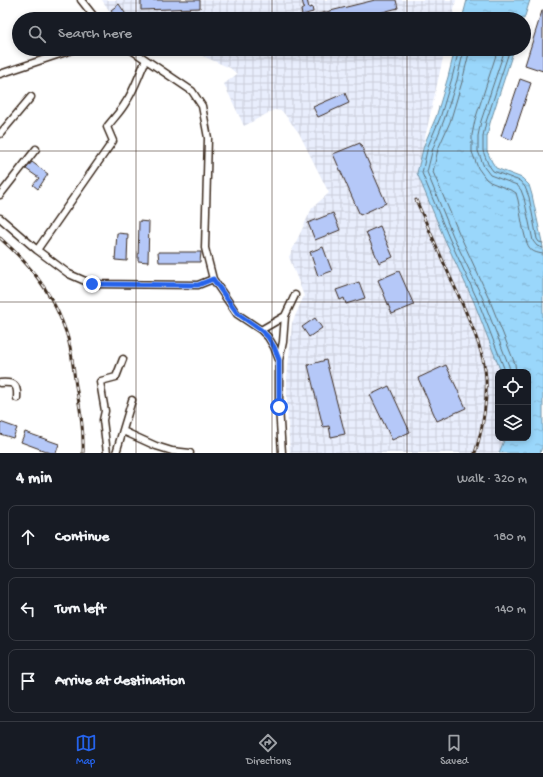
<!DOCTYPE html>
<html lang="en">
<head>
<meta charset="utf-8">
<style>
	:root { --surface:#171b24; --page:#20242c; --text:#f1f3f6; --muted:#9ea1a6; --line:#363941; --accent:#2563eb }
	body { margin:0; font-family:"Gochi Hand",sans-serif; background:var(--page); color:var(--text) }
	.controls { position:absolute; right:12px; bottom:12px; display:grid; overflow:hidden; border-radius:8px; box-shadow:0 2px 6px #0003 }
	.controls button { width:36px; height:36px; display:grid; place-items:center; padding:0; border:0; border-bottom:1px solid var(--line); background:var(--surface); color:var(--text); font:20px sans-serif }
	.stop { position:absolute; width:12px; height:12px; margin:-9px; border:3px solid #2563eb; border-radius:50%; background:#fff }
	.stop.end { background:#2563eb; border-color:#fff; box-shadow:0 1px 4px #0008 }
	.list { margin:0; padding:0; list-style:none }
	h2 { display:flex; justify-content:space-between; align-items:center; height:52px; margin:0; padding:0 16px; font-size:17px }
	h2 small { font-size:13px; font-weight:400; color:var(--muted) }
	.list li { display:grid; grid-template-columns:26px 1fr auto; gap:12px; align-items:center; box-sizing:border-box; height:64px; margin:0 8px 8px; padding:0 8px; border:1px solid var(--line); border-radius:8px }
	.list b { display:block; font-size:15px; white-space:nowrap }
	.list em { font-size:13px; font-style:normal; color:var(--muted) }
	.icon { flex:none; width:22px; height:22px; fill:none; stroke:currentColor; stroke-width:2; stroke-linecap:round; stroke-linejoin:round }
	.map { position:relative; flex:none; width:543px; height:453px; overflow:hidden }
	.search { position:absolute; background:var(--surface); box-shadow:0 2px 6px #0003; left:12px; right:12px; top:12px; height:44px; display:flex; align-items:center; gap:10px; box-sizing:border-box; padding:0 14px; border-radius:22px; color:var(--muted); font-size:15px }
	.sheet { height:268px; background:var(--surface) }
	nav { display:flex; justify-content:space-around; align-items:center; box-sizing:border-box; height:56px; border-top:1px solid var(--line); background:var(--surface); font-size:11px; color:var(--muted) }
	nav a { display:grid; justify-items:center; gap:2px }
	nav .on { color:var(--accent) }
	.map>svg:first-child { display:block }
	.industrial { fill:url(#industrial-grid) }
	.water { fill:url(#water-ripples); stroke:#7492a3 }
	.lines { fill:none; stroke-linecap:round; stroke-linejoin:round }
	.shore { stroke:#616f76; stroke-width:1 }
	.building { fill:#b5c8f8; stroke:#3b2a1e }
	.minor-casing { stroke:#3b2a1e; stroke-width:9 }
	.minor { stroke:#fff; stroke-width:6 }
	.rail-casing { stroke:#3b2a1e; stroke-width:3 }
	.rail { stroke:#fff; stroke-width:1.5; stroke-dasharray:4.5; stroke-linecap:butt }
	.route { stroke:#2563eb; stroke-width:5 }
	.grid { fill:none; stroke:#3b2a1e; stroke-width:1; stroke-opacity:0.55 }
</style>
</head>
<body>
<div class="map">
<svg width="543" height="453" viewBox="0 0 543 453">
	<defs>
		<pattern id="industrial-grid" width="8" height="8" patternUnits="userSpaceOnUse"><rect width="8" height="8" fill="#e9eefd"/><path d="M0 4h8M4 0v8" fill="none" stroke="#c9ccd8"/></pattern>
		<pattern id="water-ripples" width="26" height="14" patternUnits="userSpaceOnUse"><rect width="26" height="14" fill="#9ad7fb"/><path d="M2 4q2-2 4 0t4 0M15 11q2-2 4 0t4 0" fill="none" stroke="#86b9d7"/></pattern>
	</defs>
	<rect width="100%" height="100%" fill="#fff"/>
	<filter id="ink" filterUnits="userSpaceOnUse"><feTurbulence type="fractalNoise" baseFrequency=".025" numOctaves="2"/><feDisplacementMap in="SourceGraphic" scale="8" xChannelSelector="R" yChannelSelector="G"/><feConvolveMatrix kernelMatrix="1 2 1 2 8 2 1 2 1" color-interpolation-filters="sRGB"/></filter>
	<g filter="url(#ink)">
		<!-- industrial -->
		<path class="industrial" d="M 102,0 L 456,0 L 452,19 L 115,19 Z
			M 187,49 L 445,49 L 417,173 L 445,240 L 474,302 L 501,372 L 498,372 L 498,438 L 505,438 L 499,453 L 290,453 L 287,410 L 287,379 L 292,323 L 304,296 L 289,257 L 312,208 L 329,193 L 299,133 L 282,111 L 274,110 L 244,126 L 224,84 L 237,74 L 230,68 Z"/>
		<!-- water -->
		<path class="water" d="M 467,0 L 530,0 L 524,19 L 462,19 Z
			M 455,49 L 514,49 L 490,123 L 487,137 L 487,151 L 492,162 L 496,168 L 522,178 L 529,185 L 532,195 L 543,247 L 543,445 L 540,453 L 499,453 L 505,438 L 528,438 L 528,372 L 501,372 L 474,302 L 445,240 L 417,173 L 424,145 L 436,117 L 448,77 Z"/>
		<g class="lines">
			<!-- shore -->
			<path class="shore" d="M 459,49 L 452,78 L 440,118 L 428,146 L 422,173 L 449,238 L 478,301 L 504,368 L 505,372
				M 464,49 L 457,80 L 444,120 L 433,148 L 427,172 L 453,236 L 483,299 L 509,366 L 510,372
				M 470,49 L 462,82 L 450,122 L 438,149 L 433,172 L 459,233 L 488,296 L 515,364 L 516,372
				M 498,49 L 475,120 L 472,135 L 472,152 L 478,168 L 486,179 L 490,182 L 513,191 L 516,193 L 518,200 C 520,210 524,240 529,247 C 532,252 537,253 543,254
				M 505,49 L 481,121 L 478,136 L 478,151 L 484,167 L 490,175 L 517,185 L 521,190 L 524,198 L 533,241 L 537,246 L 543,248
				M 510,49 L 486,122 L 483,136 L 483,151 L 488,164 L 493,171 L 520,181 L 525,187 L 529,197 L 537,239 L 539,242 L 543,243"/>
		</g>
		<!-- building -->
		<path class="building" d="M 141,0 L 200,0 L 200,8 L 141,10 Z
			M 302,0 L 307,0 L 309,8 L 312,7 L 313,12 L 302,15 L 301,10 L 304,8 Z
			M 375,0 L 396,0 L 398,8 L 356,19 L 306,19 L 306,17 Z
			M 119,4 L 129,19 L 117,19 L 111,10 Z
			M 542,11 L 543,11 L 543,71 L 525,65 Z
			M 520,79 L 531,83 L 512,140 L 501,136 Z
			M 345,93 L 349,103 L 318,117 L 313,107 Z
			M 360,143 L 386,203 L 360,215 L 333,154 Z
			M 32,162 L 48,174 L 38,189 L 33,185 L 39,178 L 26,169 Z
			M 333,213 L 340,230 L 315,240 L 308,223 Z
			M 139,221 L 149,222 L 148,262 L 138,261 Z
			M 380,226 L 393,257 L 379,263 L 366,232 Z
			M 117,233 L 128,234 L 127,261 L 115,260 Z
			M 323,247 L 332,271 L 318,276 L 310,252 Z
			M 158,252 L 201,252 L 200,262 L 159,262 Z
			M 399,271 L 414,305 L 392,314 L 378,280 Z
			M 359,282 L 365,298 L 346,304 L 344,298 L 340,300 L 336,290 Z
			M 315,318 L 322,328 L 309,337 L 302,327 Z
			M 326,360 L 345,434 L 331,437 L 329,426 L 323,427 L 308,365 Z
			M 446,365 L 466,408 L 437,421 L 418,378 Z
			M 389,386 L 410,432 L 392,440 L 370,395 Z
			M 0,422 L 17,428 L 13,438 L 0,434 Z
			M 25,432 L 59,444 L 56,453 L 51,453 L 21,442 Z"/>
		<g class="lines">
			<!-- minor casing -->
			<g class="minor-casing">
				<path id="minor" d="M 81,0 L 96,19
					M 130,49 L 192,91 L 202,106 L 208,138 L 205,248 L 213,279 L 237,314 L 261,330 L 268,337 L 274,347 L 279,360 L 279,407 L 282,453
					M 0,74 L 75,49
					M 0,134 L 31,97
					M 0,195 L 36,149
					M 0,218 L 37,250 L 69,274 L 92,284 L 198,285 L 213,279
					M 37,250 L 113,141 L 107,127 C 113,119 121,111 126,102 C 135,89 139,74 146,60
					M 261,330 L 285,316
					M 279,360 L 283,342 L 285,316 L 295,295
					M 0,383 C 14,382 18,384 17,398
					M 123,431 L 156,446 L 172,451 L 190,453
					M 107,453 L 103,420 L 105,411 L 100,382 L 101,381 L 116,377 L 123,359
					M 116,453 L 132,400"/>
			</g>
			<!-- minor -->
			<use href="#minor" class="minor"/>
			<!-- rail casing -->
			<g class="rail-casing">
				<path id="rail" d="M 416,200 C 430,231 443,262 457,292 C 468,317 480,342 485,369 C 489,395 483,428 475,453
					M 0,238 C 30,264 53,293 66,332 C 72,348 73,369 76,386 C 80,408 84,430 83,453"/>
			</g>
			<!-- rail -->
			<use href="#rail" class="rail"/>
		</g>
	</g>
	<g class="lines" filter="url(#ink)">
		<!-- route -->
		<path class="route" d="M 92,284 L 198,285 L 213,279 L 238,314 L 261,330 L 268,337 L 274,347 L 279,360 L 279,407"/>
	</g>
	<!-- grid -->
	<path class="grid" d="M 136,0 L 136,19M 272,0 L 272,19M 407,0 L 407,19M 136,49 L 136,453M 272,49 L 272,453M 407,49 L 407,453M 0,151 L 543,151M 0,302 L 543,302"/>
</svg>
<div class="controls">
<button><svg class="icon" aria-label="locate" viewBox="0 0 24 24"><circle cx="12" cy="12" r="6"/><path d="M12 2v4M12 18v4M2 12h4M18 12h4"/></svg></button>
<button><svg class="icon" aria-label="layers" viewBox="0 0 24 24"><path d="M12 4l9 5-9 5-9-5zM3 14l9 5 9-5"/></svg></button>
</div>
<div class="stop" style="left:279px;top:407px"></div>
<div class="stop end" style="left:92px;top:284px"></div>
<div class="search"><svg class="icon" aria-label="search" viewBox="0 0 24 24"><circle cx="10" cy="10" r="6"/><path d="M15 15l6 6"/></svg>Search here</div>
</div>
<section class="sheet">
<h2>4 min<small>Walk · 320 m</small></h2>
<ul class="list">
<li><svg class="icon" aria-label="ahead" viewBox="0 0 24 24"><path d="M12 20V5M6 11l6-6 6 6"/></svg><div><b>Continue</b></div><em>180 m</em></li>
<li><svg class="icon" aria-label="left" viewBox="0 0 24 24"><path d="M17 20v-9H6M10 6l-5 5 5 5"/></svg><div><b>Turn left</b></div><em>140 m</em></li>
<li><svg class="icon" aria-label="arrive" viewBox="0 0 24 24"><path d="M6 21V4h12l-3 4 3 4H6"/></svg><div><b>Arrive at destination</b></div></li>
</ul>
</section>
<nav>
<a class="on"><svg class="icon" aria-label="map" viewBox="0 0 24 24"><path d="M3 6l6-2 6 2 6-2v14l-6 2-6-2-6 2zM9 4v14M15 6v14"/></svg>Map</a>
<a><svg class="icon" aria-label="directions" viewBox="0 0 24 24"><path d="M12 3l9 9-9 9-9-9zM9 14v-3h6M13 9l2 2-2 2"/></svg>Directions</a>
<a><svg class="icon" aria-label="saved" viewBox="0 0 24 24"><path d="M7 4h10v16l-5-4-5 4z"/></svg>Saved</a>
</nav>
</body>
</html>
